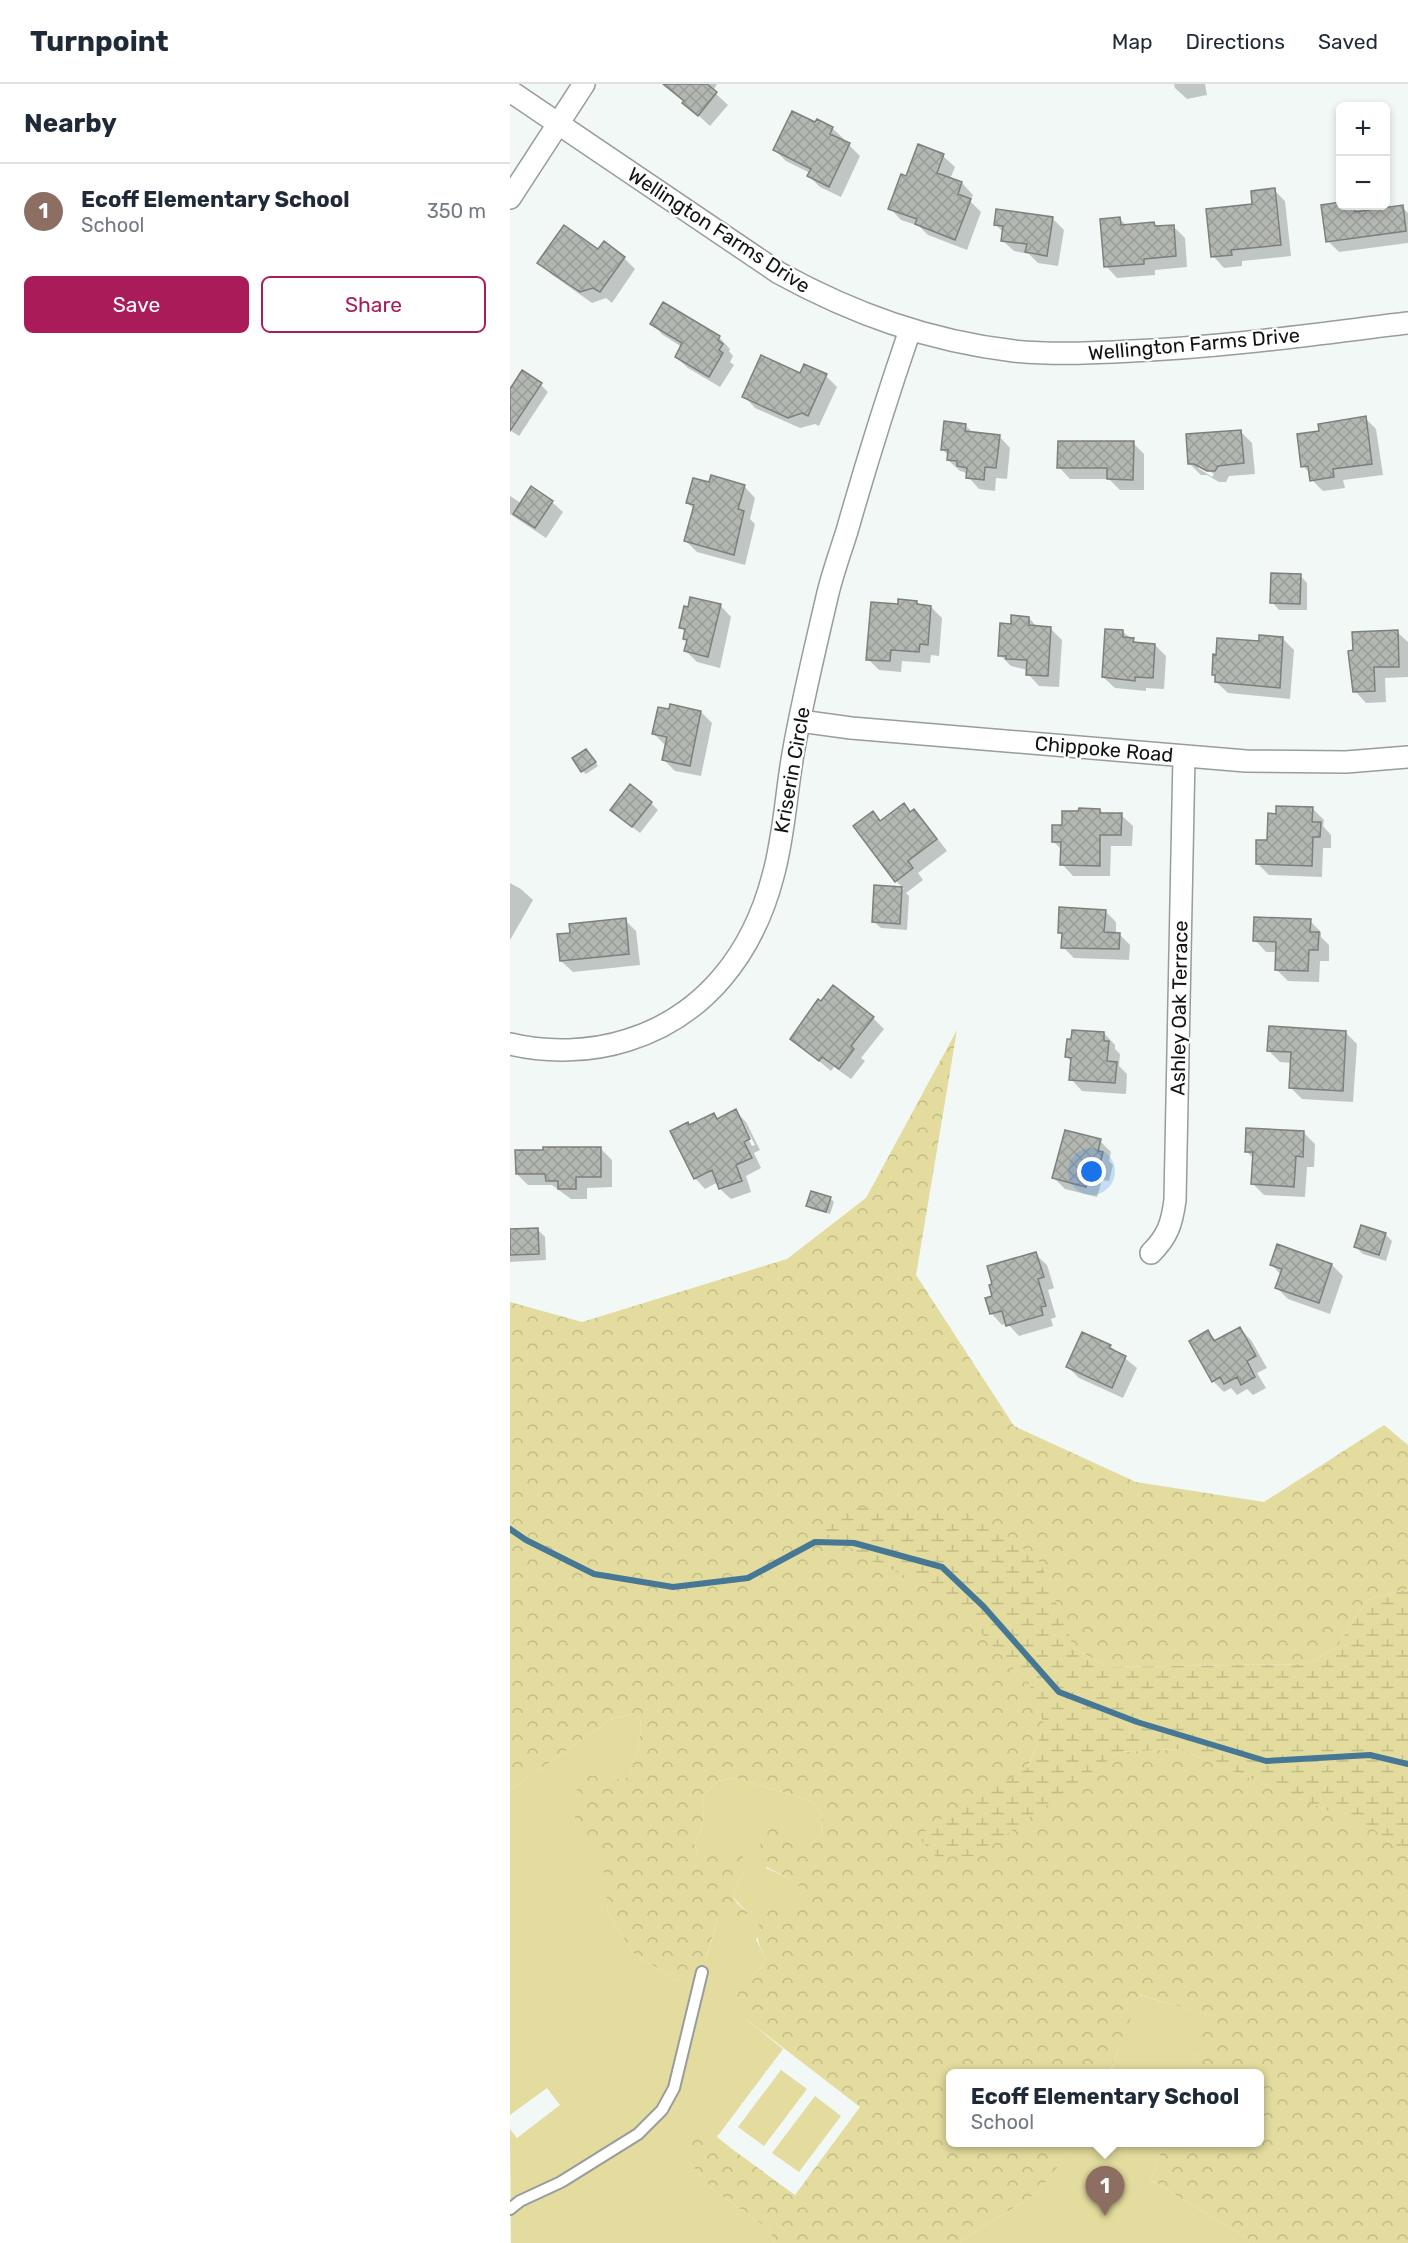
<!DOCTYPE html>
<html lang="en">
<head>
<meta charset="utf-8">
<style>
	:root { --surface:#fff; --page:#f6f6f7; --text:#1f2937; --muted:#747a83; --line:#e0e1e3; --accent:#aa1c59 }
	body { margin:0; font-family:Rubik,sans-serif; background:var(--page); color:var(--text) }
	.controls { position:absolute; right:18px; top:18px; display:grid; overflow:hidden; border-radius:9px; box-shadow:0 3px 9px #0003 }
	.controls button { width:54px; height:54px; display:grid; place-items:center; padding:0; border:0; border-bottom:2px solid var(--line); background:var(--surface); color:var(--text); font:30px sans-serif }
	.you { position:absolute; left:582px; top:1088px; width:21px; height:21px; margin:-15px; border:4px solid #fff; border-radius:50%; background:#1a73e8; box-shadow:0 0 0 9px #1a73e833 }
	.badge { display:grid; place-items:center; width:39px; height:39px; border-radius:50%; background:var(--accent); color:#fff; font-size:20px; font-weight:700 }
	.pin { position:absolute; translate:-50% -50px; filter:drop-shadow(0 2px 3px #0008) }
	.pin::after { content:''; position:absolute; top:32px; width:21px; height:18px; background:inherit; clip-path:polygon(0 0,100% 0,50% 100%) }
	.popup { position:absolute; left:436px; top:1985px; width:318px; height:78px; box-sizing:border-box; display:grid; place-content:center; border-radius:9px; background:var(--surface); filter:drop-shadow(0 2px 4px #0005); font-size:20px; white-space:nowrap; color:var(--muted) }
	.popup b { font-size:22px; color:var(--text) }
	.popup::after { content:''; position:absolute; left:50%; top:100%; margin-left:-12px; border:12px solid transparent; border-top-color:var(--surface) }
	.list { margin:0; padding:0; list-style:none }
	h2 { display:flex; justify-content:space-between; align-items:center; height:78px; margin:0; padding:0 24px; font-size:26px }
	h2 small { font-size:20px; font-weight:400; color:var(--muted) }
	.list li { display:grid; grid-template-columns:39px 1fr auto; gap:18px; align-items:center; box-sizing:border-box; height:96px; padding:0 24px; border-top:2px solid var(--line) }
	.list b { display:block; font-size:22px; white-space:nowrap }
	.list p { margin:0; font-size:20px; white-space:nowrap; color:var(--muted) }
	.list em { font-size:20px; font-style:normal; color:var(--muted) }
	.actions { display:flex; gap:12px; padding:18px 24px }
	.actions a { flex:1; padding:14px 0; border:2px solid var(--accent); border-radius:9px; text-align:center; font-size:21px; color:var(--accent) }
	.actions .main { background:var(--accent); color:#fff }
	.map { position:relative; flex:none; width:898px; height:2159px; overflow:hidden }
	header { display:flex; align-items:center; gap:36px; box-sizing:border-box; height:84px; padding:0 30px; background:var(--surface); border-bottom:2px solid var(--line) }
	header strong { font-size:28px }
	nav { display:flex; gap:33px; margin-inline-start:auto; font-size:21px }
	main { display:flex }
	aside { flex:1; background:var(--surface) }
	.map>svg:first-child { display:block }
	.green { fill:#e3dc9e }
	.forest { fill:url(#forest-crowns) }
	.wetland { fill:url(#wetland-marsh) }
	.shadow { fill:#0003; fill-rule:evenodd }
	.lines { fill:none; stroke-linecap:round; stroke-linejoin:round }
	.stream { stroke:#467795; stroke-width:6 }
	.building { fill:url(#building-cross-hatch); stroke:#7d807b; stroke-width:1.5 }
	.lane-casing { stroke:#969d9a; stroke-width:14 }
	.street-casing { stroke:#969d9a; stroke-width:24 }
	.lane { stroke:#fff; stroke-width:10 }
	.street { stroke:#fff; stroke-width:21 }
	.labels { text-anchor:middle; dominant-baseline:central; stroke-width:4.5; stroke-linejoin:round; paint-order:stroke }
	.street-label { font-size:20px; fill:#121413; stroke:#fff }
</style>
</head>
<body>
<header>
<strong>Turnpoint</strong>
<nav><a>Map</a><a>Directions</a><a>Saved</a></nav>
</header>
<main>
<aside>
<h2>Nearby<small></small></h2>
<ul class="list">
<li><span class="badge" style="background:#8d6e63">1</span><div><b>Ecoff Elementary School</b><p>School</p></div><em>350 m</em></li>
</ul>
<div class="actions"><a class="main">Save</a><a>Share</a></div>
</aside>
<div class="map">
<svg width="898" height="2159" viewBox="0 0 898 2159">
	<defs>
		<pattern id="forest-crowns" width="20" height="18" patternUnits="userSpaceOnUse" patternTransform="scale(1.5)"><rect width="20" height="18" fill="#e3dc9e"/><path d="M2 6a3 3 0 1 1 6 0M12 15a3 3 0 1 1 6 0" fill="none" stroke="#c2bc87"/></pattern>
		<pattern id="wetland-marsh" width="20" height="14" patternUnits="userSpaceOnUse" patternTransform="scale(1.5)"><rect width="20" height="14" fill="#e3dc9e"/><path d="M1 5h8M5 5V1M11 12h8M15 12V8" fill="none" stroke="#c2bc87"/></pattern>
		<pattern id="building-cross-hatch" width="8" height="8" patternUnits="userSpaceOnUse" patternTransform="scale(1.5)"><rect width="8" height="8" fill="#b3b7b1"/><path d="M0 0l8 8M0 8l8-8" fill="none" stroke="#999c97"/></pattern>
	</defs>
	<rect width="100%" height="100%" fill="#f1f8f5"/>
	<!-- green -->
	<path class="green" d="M 123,1630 L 130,1635 C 134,1654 123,1674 120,1694 L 111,1696 L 99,1691 L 65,1738 L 94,1778 L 98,1829 L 123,1869 L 168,1897 L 197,1872 L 208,1835 L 236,1835 L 237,1828 L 223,1813 L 233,1789 L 197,1773 L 189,1773 L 184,1759 C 195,1744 194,1731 192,1713 L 208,1697 L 226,1694 L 301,1717 L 312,1730 L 311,1753 L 301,1759 L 264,1742 L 256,1784 L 287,1798 L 292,1805 L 280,1823 L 246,1855 L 256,1876 L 250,1885 L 239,1894 L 236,1935 L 273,1965 L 207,2053 L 222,2065 L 185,2052 L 180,2079 L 201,2104 L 260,2146 L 264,2159 L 1,2159 L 0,2045 L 7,2054 L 50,2021 L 37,2004 L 0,2031 L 0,1706 L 103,1634 Z
		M 629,1911 L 701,1931 L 679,1989 L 599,1990 Z
		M 271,1986 L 297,2005 L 254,2062 L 228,2043 Z
		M 305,2012 L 331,2032 L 289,2088 L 262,2069 Z
		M 566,2058 L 654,2059 L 641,2096 L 745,2159 L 451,2159 L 452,2156 L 527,2109 Z"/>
	<!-- forest -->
	<path class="forest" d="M 447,946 L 406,1191 L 504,1342 L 626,1398 L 754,1418 L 874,1341 L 898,1361 L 898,1505 L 857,1516 L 827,1563 L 798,1580 L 597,1583 L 564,1564 L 518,1683 L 558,1705 L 609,1668 L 669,1665 L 864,1745 L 898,1773 L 898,2159 L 745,2159 L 641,2096 L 654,2059 L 750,2058 L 750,1990 L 679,1989 L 700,1931 L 630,1911 L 599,1989 L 440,1990 L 440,2058 L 566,2059 L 527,2109 L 452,2156 L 451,2159 L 264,2159 L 260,2146 L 201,2104 L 180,2079 L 179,2061 L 185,2051 L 222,2065 L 285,2111 L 350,2023 L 236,1935 L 226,1913 L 239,1894 L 250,1885 L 256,1876 C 246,1854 242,1845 258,1825 L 275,1827 L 280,1823 L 291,1805 C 282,1791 261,1789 249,1777 L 251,1754 L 264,1741 L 301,1759 L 311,1753 L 312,1730 L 301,1717 L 226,1694 L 208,1697 L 192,1713 C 194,1731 195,1744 184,1759 L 189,1773 L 197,1773 L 207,1765 L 226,1764 L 233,1773 L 233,1789 L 223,1813 L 228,1820 L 237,1828 L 236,1835 L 208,1835 L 197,1871 L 185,1889 L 168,1897 L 123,1869 L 98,1829 L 93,1778 L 65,1738 L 65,1708 L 79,1692 L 99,1691 L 111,1696 L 120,1693 C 123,1674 134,1654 130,1635 L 122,1630 L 103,1634 L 0,1706 L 0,1218 L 72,1238 L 277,1175 L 356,1114 Z"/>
	<!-- wetland -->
	<path class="wetland" d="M 350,1424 L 468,1429 L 530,1478 L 564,1564 L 597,1583 L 798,1580 L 827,1563 L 857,1516 L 898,1505 L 898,1773 L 863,1745 L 669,1665 L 609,1668 L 467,1772 L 426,1773 L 410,1755 L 419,1742 L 518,1684 L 534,1641 L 522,1605 L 435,1509 L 362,1477 L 314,1448 L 314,1434 Z"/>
	<!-- shadow -->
	<path class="shadow" d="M 154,0 L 207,0 L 203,7 L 218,21 L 200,42 Z
		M 664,0 L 695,0 L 697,11 L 677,15 L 665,4 Z
		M 322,44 L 334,55 L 332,57 L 339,61 L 350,72 L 331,113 L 310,103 L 299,92 L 300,89 L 276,77 L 265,66 Z
		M 433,72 L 445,83 L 440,95 L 452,99 L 463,111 L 460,117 L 471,128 L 457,166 L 418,151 L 409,142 L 391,136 L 380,124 Z
		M 764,106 L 775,117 L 781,172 L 732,177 L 732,182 L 714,184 L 703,172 L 744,122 Z
		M 830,122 L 847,122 L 854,129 L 892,123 L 898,129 L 898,159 L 829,168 L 818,157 Z
		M 542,134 L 554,146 L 548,182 L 528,179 L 519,170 L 504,167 L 492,156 L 493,148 L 485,140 Z
		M 610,135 L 617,142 L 644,140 L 647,143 L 663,142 L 675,154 L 677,183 L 645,186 L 645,191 L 607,194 L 596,182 Z
		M 88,167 L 114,174 L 125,185 L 102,219 L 96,214 L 82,219 L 41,190 L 29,178 Z
		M 142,240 L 209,253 L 220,265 L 219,267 L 223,272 L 220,278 L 224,281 L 210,303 L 178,284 L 166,273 L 172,263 L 153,251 Z
		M 290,291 L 316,292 L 327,303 L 309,342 L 305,340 L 290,344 L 245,324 L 234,312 Z
		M 31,301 L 38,308 L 9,352 L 0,346 L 0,302 L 2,304 Z
		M 855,334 L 866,345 L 873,391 L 833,396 L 835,404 L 813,407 L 802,396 L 801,390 L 793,382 L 811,348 Z
		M 455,341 L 464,350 L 489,352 L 500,364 L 497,395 L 486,394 L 485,407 L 469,405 L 454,388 L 450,387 L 438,376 L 439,372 L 432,365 Z
		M 731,348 L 742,359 L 745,390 L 719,392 L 716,398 L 709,398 L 697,391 L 691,391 L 680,380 ZM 688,380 L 704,390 L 702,393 L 688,384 Z
		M 623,359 L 634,370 L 634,406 L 610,406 L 599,395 L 560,395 L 549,383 Z
		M 200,400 L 234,402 L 245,414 L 240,435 L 245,440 L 235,481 L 187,468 L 175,456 L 184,425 L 178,419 Z
		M 0,412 L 11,419 L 42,418 L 53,428 L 36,454 L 0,430 Z
		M 790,491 L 797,499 L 797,526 L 769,526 L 762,518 Z
		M 406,518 L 411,522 L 421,523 L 432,534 L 429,572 L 421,571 L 420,579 L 392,577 L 391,588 L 369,586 L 358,575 L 390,522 Z
		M 210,521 L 221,533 L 210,584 L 187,578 L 176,567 L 178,558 L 175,555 L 176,549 L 171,543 Z
		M 519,534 L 528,544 L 541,545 L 552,556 L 549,603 L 529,602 L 518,590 L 518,586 L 501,582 L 490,571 L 502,542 Z
		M 613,548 L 628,560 L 645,561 L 656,572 L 654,605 L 636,604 L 636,607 L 605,604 L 593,593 Z
		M 887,548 L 898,558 L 898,593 L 875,594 L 876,618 L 856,619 L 845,607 Z
		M 772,554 L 784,566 L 780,615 L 718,609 L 706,598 L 707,594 L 703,590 L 750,559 Z
		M 191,628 L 202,639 L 191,692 L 165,687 L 154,676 L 155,661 L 144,650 Z
		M 79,670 L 88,682 L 76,690 L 72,687 Z
		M 141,719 L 148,726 L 130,749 L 109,733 Z
		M 394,721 L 401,729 L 404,727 L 415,738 L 437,767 L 408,789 L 413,796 L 396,809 L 399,812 L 397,846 L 371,844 L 363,837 L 366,803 L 394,805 L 386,797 L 363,729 L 372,738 Z
		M 802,724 L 814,736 L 813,742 L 821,751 L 821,764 L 813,764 L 812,793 L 759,791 L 747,779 L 759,758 L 767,731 Z
		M 590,726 L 594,730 L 611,731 L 623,742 L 622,762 L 601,762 L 600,792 L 563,792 L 552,780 L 552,766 L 543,757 Z
		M 0,799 L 11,805 L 23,816 L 0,856 Z
		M 595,827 L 606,838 L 606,850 L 609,850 L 620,861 L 619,876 L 564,874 L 553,863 L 553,852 L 549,848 Z
		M 115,836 L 126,847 L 130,881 L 63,888 L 51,877 L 62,850 Z
		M 800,837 L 811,848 L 811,853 L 819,861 L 819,877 L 810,877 L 809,898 L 778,897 L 767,886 L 767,868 L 756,868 L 745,856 Z
		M 363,934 L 374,945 L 351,974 L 355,977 L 341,995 L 324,983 L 321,987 L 282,955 Z
		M 835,948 L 847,960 L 843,1018 L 792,1015 L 780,1003 L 782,979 L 770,978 L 759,967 Z
		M 594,949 L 605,961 L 605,965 L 610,970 L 609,982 L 617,990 L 616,1010 L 572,1007 L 561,995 L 562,978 L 557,973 Z
		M 225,1027 L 236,1038 L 250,1066 L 244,1069 L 251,1084 L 236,1092 L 241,1108 L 221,1115 L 210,1105 L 208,1098 L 195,1105 L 185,1094 L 180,1042 L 204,1030 L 209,1036 ZM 230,1038 L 233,1038 L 245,1061 L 242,1062 Z
		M 794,1049 L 805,1060 L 804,1083 L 797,1083 L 795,1113 L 754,1111 L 742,1099 L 744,1075 L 736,1067 Z
		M 590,1057 L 601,1068 L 599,1077 L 603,1081 L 599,1097 L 592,1096 L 587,1113 L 555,1105 L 544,1094 Z
		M 90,1064 L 102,1076 L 102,1103 L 77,1104 L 77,1115 L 61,1115 L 42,1101 L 18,1101 L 7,1090 Z
		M 320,1114 L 324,1118 L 320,1130 L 301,1125 L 298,1121 Z
		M 27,1145 L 35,1153 L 36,1176 L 0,1178 L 0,1147 Z
		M 875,1150 L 882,1157 L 876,1177 L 853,1170 L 846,1163 Z
		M 525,1170 L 537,1181 L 544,1204 L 538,1206 L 546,1233 L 541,1235 L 543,1242 L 509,1252 L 497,1239 L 492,1241 L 481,1229 L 484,1212 Z
		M 762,1181 L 822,1181 L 833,1192 L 820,1230 L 778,1215 L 767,1204 L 771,1191 Z
		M 729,1244 L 741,1256 L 757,1284 L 747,1289 L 756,1304 L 743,1311 L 737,1305 L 727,1311 L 721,1304 L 714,1308 L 703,1297 L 698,1248 L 707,1257 Z
		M 600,1262 L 627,1284 L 613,1314 L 569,1294 L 558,1283 Z"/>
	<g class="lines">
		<!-- stream -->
		<path class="stream" d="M 0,1445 L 16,1456 L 84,1490 L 163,1503 L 238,1494 L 305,1458 L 344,1459 L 432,1483 L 474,1523 L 549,1608 L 627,1638 L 756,1677 L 860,1671 L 898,1680"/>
	</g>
	<!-- building -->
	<path class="building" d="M 153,0 L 197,0 L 207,8 L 188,32 L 172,19 L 174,17 Z
		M 282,27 L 305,38 L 307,35 L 323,43 L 320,50 L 340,59 L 319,103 L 297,92 L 301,85 L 263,66 Z
		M 408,60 L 434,70 L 427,89 L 452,98 L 448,110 L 461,115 L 445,156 L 405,140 L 407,135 L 378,125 L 391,90 L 396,92 Z
		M 765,104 L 771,161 L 721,166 L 722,171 L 701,173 L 696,125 L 742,120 L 741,107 Z
		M 831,118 L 831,122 L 844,122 L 845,128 L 893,121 L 896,147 L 816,158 L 811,121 Z
		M 486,125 L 543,133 L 537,172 L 515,168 L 517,160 L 491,157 L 493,142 L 484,141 Z
		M 610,133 L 611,141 L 644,138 L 645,142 L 664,141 L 666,172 L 634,175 L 634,180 L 594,183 L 590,135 Z
		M 54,141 L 88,165 L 94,157 L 115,173 L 90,208 L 83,204 L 70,208 L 27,179 Z
		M 153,218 L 210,252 L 208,256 L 213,260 L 209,266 L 213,269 L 199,293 L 165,273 L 172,259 L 140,240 Z
		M 251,271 L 290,289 L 294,280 L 317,290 L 298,332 L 292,329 L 278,334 L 232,313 Z
		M 12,286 L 32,299 L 0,347 L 0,305 Z
		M 856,332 L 862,380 L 823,385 L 824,393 L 800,397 L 798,382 L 791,383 L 787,350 L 809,347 L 808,340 Z
		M 434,337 L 456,340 L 455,347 L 490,351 L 486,384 L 475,383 L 474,396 L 456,394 L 457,384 L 447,382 L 447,377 L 437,376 L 438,366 L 431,366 Z
		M 731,346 L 734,379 L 708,382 L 705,387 L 697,387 L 684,380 L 678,380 L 676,350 Z
		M 548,357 L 624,357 L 623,396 L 597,395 L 597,384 L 547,384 Z
		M 201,391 L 235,401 L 228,425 L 234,427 L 224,471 L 174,457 L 184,421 L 176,419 L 183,394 L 199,398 Z
		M 21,402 L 43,417 L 25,444 L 3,430 Z
		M 761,489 L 791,490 L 790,520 L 760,519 Z
		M 180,513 L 211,520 L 198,573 L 174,567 L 177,556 L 173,555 L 175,545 L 169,544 L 174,522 L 178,523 Z
		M 388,515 L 407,517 L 407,520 L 421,522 L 418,561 L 410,560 L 409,568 L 381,566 L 380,577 L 356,576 L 361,518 L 388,520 Z
		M 501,531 L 519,533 L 519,541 L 541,543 L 538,592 L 516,591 L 517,576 L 496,575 L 496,572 L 488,572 L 490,539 L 501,540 Z
		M 595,545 L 613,546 L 613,553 L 624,554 L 623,558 L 645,560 L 643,594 L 625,593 L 625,597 L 592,593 Z
		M 888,546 L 889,583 L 864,583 L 865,607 L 843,608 L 838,567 L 843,566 L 842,548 Z
		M 749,551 L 773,553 L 770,604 L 705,598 L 705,591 L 702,591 L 703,570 L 706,571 L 707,554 L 749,557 Z
		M 160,620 L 191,627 L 180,682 L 152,676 L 157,653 L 142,650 L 148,623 L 159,625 Z
		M 76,665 L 86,678 L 71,688 L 62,674 Z
		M 120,700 L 142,718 L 122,743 L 100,726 Z
		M 394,719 L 400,728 L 404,725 L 427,755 L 398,777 L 403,784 L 385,798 L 343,742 L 363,727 L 370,737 Z
		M 766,722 L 803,723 L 802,738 L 811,738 L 810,753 L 803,753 L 802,782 L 746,780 L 746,756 L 757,756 L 758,729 L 766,730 Z
		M 569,724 L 590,725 L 590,729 L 612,729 L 611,751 L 590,751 L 590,782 L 550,781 L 551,758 L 542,758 L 542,741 L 552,741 L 552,727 L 568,727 Z
		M 364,801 L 392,803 L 390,840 L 362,838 Z
		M 549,823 L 596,826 L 594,848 L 610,849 L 609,865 L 551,864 L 552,849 L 548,849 Z
		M 744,833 L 801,835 L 800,848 L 809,848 L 808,866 L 799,866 L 798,887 L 765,886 L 766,858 L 743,857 Z
		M 116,834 L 119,870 L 50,877 L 47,850 L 60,849 L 59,840 Z
		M 323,901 L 364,933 L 341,962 L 344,965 L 329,985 L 312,973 L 309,977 L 280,955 L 308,915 L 311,917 Z
		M 759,942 L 836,947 L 833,1007 L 779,1004 L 781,968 L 757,967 Z
		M 562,946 L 594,948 L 594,957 L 599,957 L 597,977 L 607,978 L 605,999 L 559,996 L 561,974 L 555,973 L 557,955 L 561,955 Z
		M 226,1025 L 240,1055 L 234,1058 L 242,1074 L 226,1081 L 232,1097 L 209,1105 L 202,1086 L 184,1095 L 160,1047 L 178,1038 L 179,1041 L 204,1029 L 207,1035 Z
		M 736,1044 L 794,1047 L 793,1073 L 786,1072 L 784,1103 L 741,1100 L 743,1068 L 735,1068 Z
		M 555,1046 L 591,1055 L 588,1067 L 593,1068 L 588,1087 L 580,1085 L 576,1103 L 542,1094 Z
		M 33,1063 L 91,1063 L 91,1093 L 66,1093 L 66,1105 L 48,1105 L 48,1097 L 36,1097 L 35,1090 L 6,1090 L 5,1066 L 33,1066 Z
		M 301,1107 L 321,1113 L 316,1128 L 296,1122 Z
		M 851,1141 L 876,1149 L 869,1171 L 844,1163 Z
		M 28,1144 L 29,1170 L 0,1171 L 0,1145 Z
		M 767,1160 L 822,1180 L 809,1219 L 765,1204 L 772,1185 L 760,1181 Z
		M 526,1168 L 534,1193 L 528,1195 L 536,1222 L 531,1223 L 533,1231 L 496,1242 L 492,1227 L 480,1230 L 475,1214 L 482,1212 L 479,1201 L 482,1200 L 477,1182 Z
		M 730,1243 L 746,1272 L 737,1277 L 745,1293 L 731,1301 L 727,1293 L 714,1300 L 710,1293 L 702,1298 L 679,1257 L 698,1246 L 704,1257 Z
		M 572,1248 L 601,1261 L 599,1264 L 616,1272 L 602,1304 L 556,1283 Z"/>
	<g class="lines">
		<!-- lane casing -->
		<g class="lane-casing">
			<path id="lane" d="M 0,2125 L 10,2117 L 51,2098 L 128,2050 L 152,2026 L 164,2004 L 192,1888"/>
		</g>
		<!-- street casing -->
		<g class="street-casing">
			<path id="street" d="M 0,7 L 269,189 C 344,230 419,257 504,267 C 544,271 583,269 622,267 C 715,263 806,250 898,239
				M 0,114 L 74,0
				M 290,637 L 341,644 L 736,677 L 836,678 L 898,673
				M 0,960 C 37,969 81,968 118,956 C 195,932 243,869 263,792 C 274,753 276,710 283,670 C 292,618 305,565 317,513 C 322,491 330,469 337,447 C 356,380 377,313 400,246
				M 641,1169 C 658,1152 662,1139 665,1116 L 674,672"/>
		</g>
		<!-- lane -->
		<use href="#lane" class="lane"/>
		<!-- street -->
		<use href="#street" class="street"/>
	</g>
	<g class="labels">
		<!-- street labels -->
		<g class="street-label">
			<text transform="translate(209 146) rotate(33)">Wellington Farms Drive</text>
			<text transform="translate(684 260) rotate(-5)">Wellington Farms Drive</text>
			<text transform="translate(594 665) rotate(5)">Chippoke Road</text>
			<text transform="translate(282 686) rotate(-80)">Kriserin Circle</text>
			<text transform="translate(669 924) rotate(-89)">Ashley Oak Terrace</text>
		</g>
	</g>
</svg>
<div class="controls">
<button>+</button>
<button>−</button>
</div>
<div class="you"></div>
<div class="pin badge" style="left:595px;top:2132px;background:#8d6e63">1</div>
<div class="popup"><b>Ecoff Elementary School</b>School</div>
</div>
</main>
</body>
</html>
